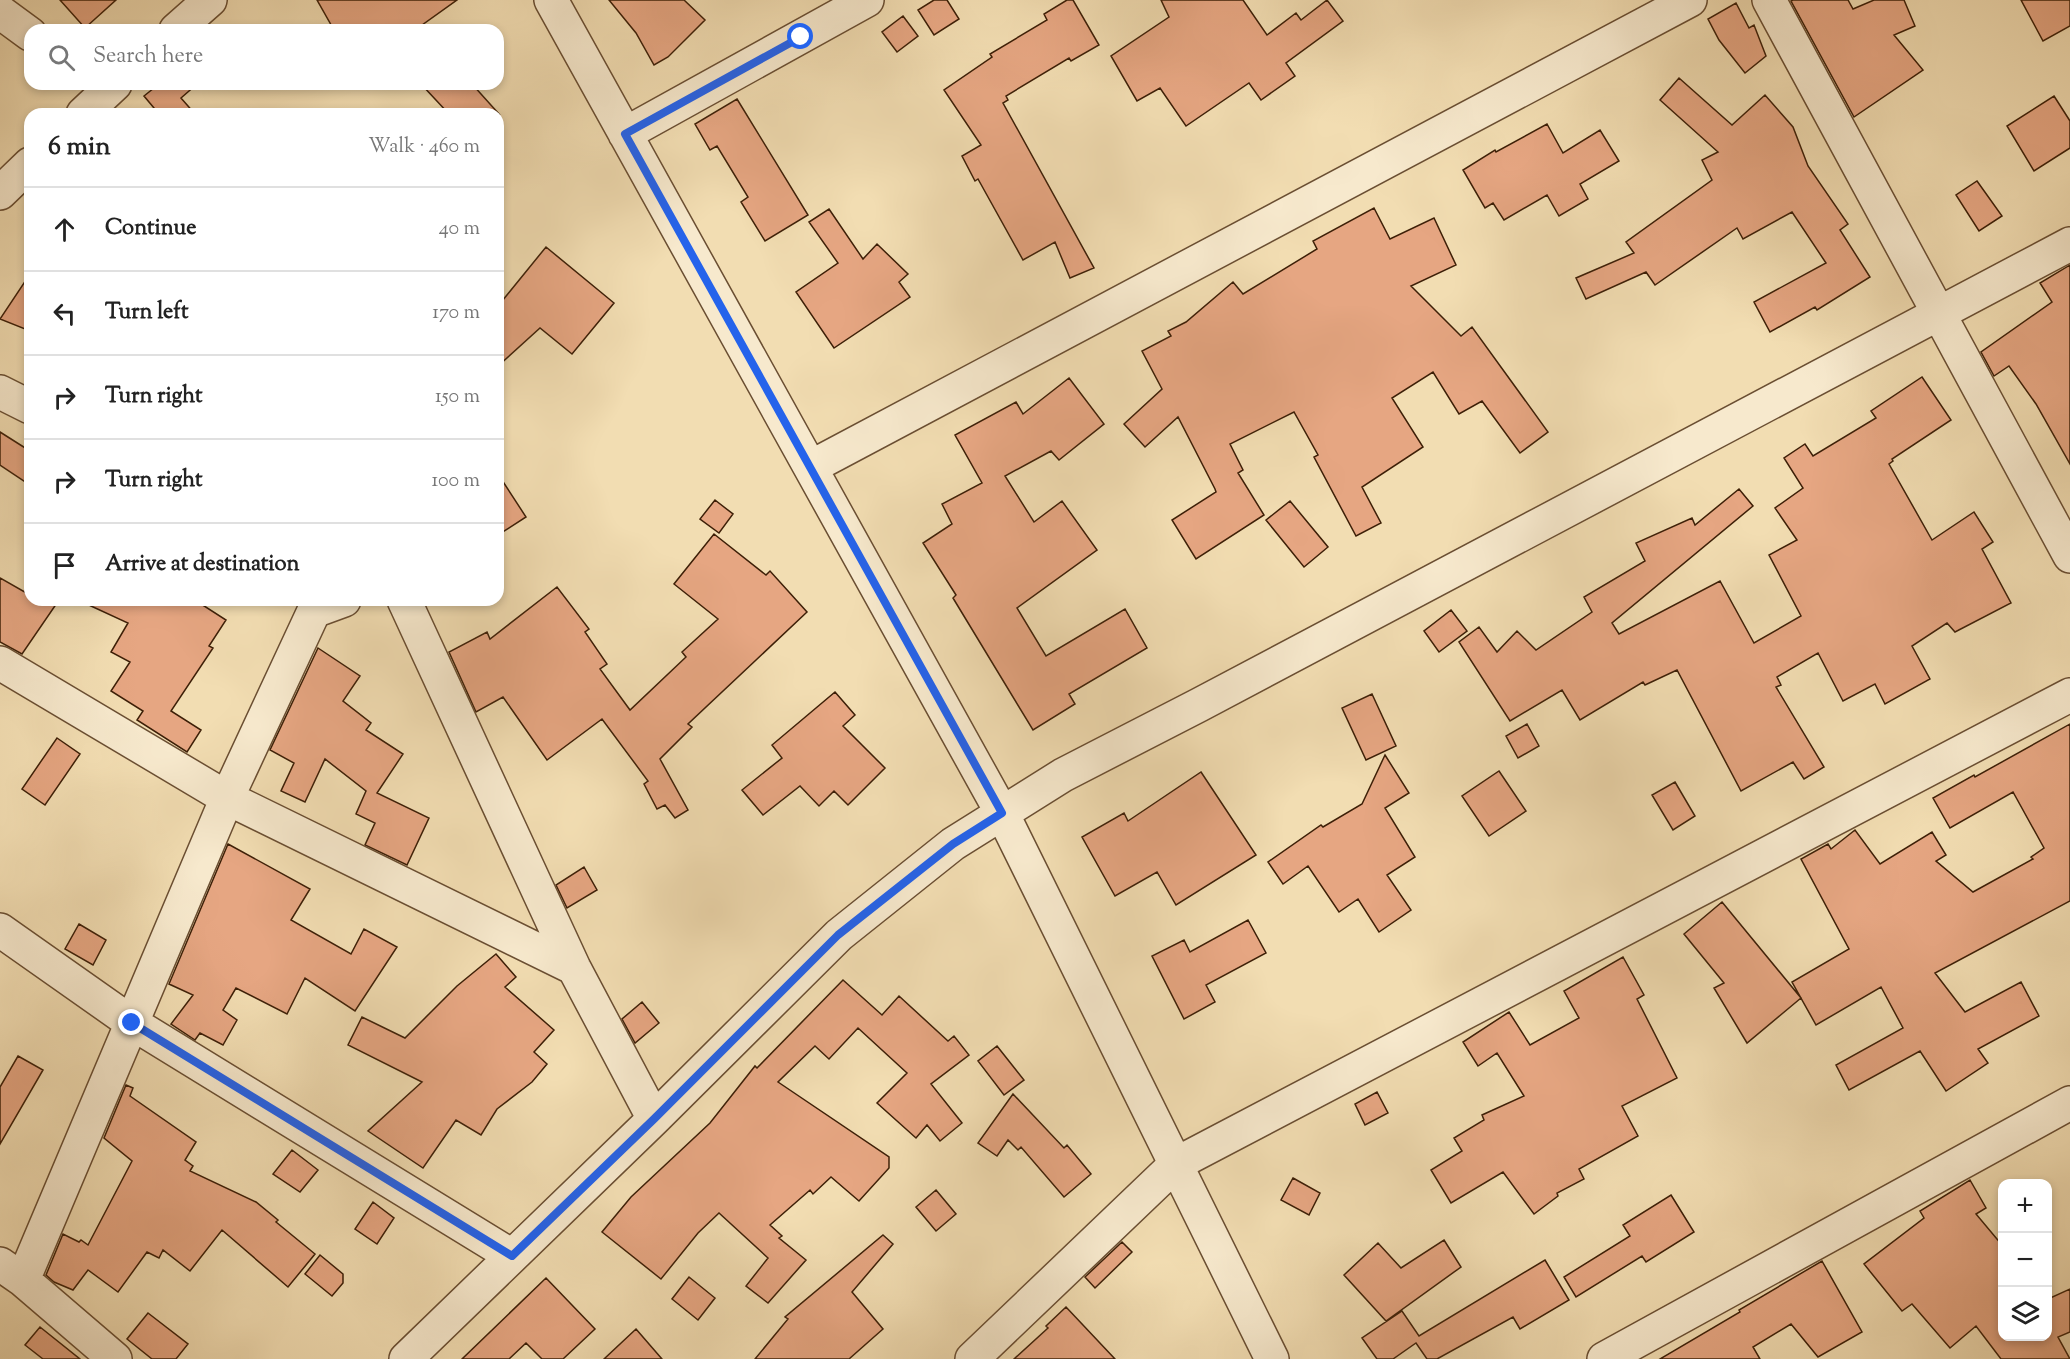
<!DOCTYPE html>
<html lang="en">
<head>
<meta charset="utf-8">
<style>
	:root { --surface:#fff; --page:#f6f6f6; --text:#222; --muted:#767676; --line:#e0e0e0 }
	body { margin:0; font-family:"Sorts Mill Goudy",serif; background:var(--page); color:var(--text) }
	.controls { position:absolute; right:18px; bottom:18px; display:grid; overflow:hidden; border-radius:12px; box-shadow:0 3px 9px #0003 }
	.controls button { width:54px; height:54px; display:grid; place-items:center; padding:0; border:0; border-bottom:2px solid var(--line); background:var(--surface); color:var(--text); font:30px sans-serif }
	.stop { position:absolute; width:18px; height:18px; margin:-14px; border:4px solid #2563eb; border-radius:50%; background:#fff }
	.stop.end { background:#2563eb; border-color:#fff; box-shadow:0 2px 6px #0008 }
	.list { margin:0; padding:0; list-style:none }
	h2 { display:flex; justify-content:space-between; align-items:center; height:78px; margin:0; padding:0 24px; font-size:26px }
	h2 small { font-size:20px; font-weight:400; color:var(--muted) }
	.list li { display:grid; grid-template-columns:39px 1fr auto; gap:18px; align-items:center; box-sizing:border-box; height:84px; padding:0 24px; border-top:2px solid var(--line) }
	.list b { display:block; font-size:22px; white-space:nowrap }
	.list em { font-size:20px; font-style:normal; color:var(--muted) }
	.icon { flex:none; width:33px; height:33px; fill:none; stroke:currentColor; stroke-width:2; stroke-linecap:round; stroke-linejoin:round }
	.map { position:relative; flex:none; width:2070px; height:1359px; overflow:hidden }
	.search { position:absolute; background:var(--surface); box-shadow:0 3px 9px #0003; left:24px; top:24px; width:480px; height:66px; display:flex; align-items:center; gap:15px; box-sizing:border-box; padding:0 21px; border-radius:18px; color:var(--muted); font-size:22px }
	.panel { position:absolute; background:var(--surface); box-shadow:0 3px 9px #0003; left:24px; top:108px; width:480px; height:498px; border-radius:18px }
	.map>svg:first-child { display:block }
	.building { fill:#e6a682; stroke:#3d1f07; stroke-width:1.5 }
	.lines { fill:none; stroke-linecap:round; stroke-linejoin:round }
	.minor-casing { stroke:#6a4e32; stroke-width:36 }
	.minor { stroke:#f7e9cd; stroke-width:33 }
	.route { stroke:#2563eb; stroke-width:8 }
</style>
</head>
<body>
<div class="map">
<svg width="2070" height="1359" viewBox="0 0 2070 1359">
	<rect width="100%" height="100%" fill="#f2ddb2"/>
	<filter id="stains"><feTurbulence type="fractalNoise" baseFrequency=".00333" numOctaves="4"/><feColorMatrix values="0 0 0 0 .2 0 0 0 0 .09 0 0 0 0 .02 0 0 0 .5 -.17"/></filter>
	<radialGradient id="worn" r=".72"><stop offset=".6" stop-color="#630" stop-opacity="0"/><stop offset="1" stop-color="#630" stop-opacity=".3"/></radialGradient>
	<!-- building -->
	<path class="building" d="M 60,0 L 116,0 L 85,28 Z
		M 317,0 L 457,0 L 415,30 L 334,30 Z
		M 609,0 L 684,0 L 705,20 L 668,57 L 654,65 L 636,33 Z
		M 934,0 L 947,0 L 959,19 L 934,35 L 918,10 Z
		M 1067,0 L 1073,0 L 1099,45 L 1071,61 L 1069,58 L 1006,96 L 1008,100 L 1003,103 L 1094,268 L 1070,278 L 1055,242 L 1023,260 L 978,179 L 975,181 L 962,156 L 981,145 L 944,90 L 992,57 L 990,54 L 1047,20 L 1044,14 Z
		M 1161,0 L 1243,0 L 1267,35 L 1296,13 L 1301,20 L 1327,0 L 1343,21 L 1286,63 L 1295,76 L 1261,100 L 1249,83 L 1186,126 L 1160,88 L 1137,101 L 1111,56 L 1169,17 Z
		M 1793,0 L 1848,0 L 1853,9 L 1874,0 L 1904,0 L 1915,26 L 1894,35 L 1923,70 L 1854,117 L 1791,1 Z
		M 2021,0 L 2070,0 L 2070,26 L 2043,41 Z
		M 1736,3 L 1749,28 L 1754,25 L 1766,56 L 1745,73 L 1719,40 L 1708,19 Z
		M 903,16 L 918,36 L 897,52 L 882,32 Z
		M 1679,78 L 1732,125 L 1765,95 L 1793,127 L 1808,166 L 1848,224 L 1840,230 L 1870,277 L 1817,310 L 1815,307 L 1770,332 L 1754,302 L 1826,263 L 1792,212 L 1743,239 L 1737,228 L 1655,285 L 1646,272 L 1586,299 L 1576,278 L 1634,253 L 1626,242 L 1712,180 L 1702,160 L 1718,152 L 1660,100 Z
		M 159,84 L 197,84 L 181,98 L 195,114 L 159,114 L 144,96 Z
		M 421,84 L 472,84 L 499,114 L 449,114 Z
		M 2054,96 L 2070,121 L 2070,148 L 2034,171 L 2007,126 Z
		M 737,99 L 808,215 L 765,241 L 741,202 L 748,197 L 717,146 L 710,150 L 695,124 Z
		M 1547,124 L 1563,153 L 1600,130 L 1619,161 L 1580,184 L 1588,199 L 1559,216 L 1547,195 L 1504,220 L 1493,203 L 1485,208 L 1463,170 L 1495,150 L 1496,152 Z
		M 1977,181 L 2002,216 L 1979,231 L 1956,195 Z
		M 1374,208 L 1390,239 L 1434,218 L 1456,265 L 1411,286 L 1461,336 L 1472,327 L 1548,432 L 1520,453 L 1482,401 L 1459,414 L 1433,372 L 1392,398 L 1423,447 L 1362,487 L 1381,523 L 1356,536 L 1314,457 L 1318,455 L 1294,412 L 1230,444 L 1243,470 L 1238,473 L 1264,515 L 1196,559 L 1172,520 L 1216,492 L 1215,489 L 1178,417 L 1145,447 L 1124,424 L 1162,389 L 1142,351 L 1171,336 L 1168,331 L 1186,322 L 1233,282 L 1243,294 L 1317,249 L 1313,241 Z
		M 829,209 L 863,259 L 877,244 L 908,274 L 899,282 L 910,297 L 834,348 L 796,292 L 838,263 L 809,222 Z
		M 546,247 L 614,303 L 572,354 L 540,328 L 498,366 L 498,306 Z
		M 2070,265 L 2070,464 L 2036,404 L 2009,366 L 1994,376 L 1981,352 L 2052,302 L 2040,283 Z
		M 30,274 L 30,331 L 0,319 Z
		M 1922,377 L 1951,420 L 1892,459 L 1893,461 L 1889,464 L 1932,540 L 1974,512 L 1993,542 L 1982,549 L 2011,603 L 1955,632 L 1947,623 L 1912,646 L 1930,679 L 1885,704 L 1875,684 L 1843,701 L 1818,653 L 1777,677 L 1781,685 L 1776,687 L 1824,767 L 1804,779 L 1793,762 L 1741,791 L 1677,670 L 1645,685 L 1643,682 L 1580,720 L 1562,690 L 1510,721 L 1459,642 L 1479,627 L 1497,652 L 1517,631 L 1536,650 L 1592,612 L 1584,597 L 1645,561 L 1636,543 L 1692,518 L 1695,525 L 1739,489 L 1753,506 L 1612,623 L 1619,634 L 1720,581 L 1754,643 L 1801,616 L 1769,555 L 1797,540 L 1775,508 L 1803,488 L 1784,458 L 1805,444 L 1813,456 L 1876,418 L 1871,411 Z
		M 1069,378 L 1104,424 L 1059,460 L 1051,451 L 1005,476 L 1034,522 L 1062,501 L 1097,550 L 1017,608 L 1046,656 L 1125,609 L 1147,648 L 1069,694 L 1075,704 L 1033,730 L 953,598 L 956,595 L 923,543 L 952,524 L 942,504 L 982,483 L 955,435 L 1016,402 L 1023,414 Z
		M 0,432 L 30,451 L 30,485 L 0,465 Z
		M 498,474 L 526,517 L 498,535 Z
		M 715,500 L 733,514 L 719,533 L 700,519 Z
		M 1290,501 L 1328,547 L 1304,567 L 1266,520 Z
		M 714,534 L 766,575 L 770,571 L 807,612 L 688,724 L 692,727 L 660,759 L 688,810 L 675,818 L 665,805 L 657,809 L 644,784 L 648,781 L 602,719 L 547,760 L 503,697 L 476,712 L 449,652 L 487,632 L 490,639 L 557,587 L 589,629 L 585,632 L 607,664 L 600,669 L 630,710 L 686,657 L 682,652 L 718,619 L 674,584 Z
		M 0,578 L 30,595 L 30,600 L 59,600 L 22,654 L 0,642 Z
		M 78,600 L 195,600 L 226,620 L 209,646 L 213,648 L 171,711 L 201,730 L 187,752 L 137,720 L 143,711 L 111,691 L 130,662 L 111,652 L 128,623 Z
		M 1451,610 L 1467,631 L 1439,652 L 1424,631 Z
		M 318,648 L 360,676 L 343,701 L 371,723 L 366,730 L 403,754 L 377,793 L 429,818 L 407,865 L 365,845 L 375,823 L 356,814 L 366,791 L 325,759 L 305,802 L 281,791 L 294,763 L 270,750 Z
		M 835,692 L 855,715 L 843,726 L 885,768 L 848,805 L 834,791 L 819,806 L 800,786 L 763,815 L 742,790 L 782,758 L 772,745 Z
		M 1372,694 L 1396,746 L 1366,760 L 1342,708 Z
		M 1527,724 L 1539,746 L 1518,758 L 1506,736 Z
		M 2070,724 L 2070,901 L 1935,973 L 1965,1012 L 2021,982 L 2039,1016 L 1978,1049 L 1988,1063 L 1946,1091 L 1920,1051 L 1849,1090 L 1836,1065 L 1903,1028 L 1881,987 L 1816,1025 L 1792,982 L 1849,949 L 1801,859 L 1828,844 L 1831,849 L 1855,830 L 1880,864 L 1932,832 L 1946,855 L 1936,861 L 1973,892 L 2033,859 L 2031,857 L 2044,848 L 2013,792 L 1950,828 L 1933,798 L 1974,775 L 1975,777 Z
		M 57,738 L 80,754 L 45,805 L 22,789 Z
		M 1385,755 L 1409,793 L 1385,808 L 1415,857 L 1387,875 L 1411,910 L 1379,932 L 1358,899 L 1339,912 L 1308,866 L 1283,884 L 1268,862 L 1321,825 L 1323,827 L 1362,804 Z
		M 1499,771 L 1526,811 L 1489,836 L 1462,796 Z
		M 1201,772 L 1256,855 L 1176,905 L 1157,872 L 1115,896 L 1082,837 L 1124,813 L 1128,821 Z
		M 1675,782 L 1695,816 L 1673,830 L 1652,795 Z
		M 228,844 L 310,889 L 291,920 L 351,954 L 364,929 L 397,947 L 355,1011 L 305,978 L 287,1014 L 236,988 L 223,1010 L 237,1020 L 223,1045 L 200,1033 L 195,1040 L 171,1024 L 193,995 L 169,984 Z
		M 584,867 L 597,890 L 567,908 L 556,885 Z
		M 1722,902 L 1801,998 L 1747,1043 L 1714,988 L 1724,983 L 1684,934 Z
		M 1248,920 L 1266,953 L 1206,985 L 1215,1002 L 1184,1019 L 1152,956 L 1184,940 L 1190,952 Z
		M 79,924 L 106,940 L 93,965 L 65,949 Z
		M 496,954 L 516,977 L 505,987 L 554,1030 L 534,1052 L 547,1064 L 532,1082 L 497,1109 L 481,1135 L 456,1120 L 423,1168 L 368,1131 L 422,1082 L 348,1045 L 362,1017 L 405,1038 L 457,986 Z
		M 1623,957 L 1644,995 L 1637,999 L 1677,1078 L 1622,1106 L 1638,1136 L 1579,1169 L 1584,1179 L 1557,1193 L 1558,1196 L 1534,1214 L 1503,1172 L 1451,1203 L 1431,1170 L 1462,1151 L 1454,1138 L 1484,1120 L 1482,1115 L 1524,1096 L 1497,1053 L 1478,1066 L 1463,1042 L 1509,1012 L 1530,1045 L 1579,1018 L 1564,991 Z
		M 843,980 L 882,1015 L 899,996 L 948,1041 L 954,1036 L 969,1055 L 931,1084 L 962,1123 L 940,1141 L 927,1125 L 916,1138 L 877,1103 L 907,1073 L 858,1028 L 829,1059 L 815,1046 L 778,1082 L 889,1157 L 889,1168 L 859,1201 L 831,1177 L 813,1194 L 810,1190 L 770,1225 L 782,1236 L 779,1238 L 806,1260 L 768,1303 L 746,1286 L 768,1258 L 719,1213 L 698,1233 L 661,1279 L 602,1232 L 631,1197 L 710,1123 L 755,1066 L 757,1068 Z
		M 642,1002 L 659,1023 L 635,1043 L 622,1019 Z
		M 997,1046 L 1024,1080 L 1004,1095 L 978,1061 Z
		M 18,1056 L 43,1070 L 0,1144 L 0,1087 Z
		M 126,1085 L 133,1088 L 130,1096 L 196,1142 L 185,1160 L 193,1166 L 190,1171 L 256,1202 L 278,1220 L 276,1222 L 315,1254 L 288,1287 L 222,1230 L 190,1271 L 163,1250 L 159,1258 L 147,1252 L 118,1292 L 88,1270 L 73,1290 L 54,1282 L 46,1275 L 63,1234 L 79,1242 L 81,1240 L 88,1245 L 132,1161 L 104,1138 Z
		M 1377,1092 L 1388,1113 L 1365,1125 L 1355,1104 Z
		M 1013,1094 L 1064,1148 L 1067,1145 L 1091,1174 L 1064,1197 L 1021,1147 L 1018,1150 L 1008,1140 L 997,1156 L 978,1143 Z
		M 292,1150 L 318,1170 L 300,1192 L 273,1174 Z
		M 1293,1178 L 1320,1193 L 1309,1215 L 1281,1200 Z
		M 1970,1180 L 1986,1208 L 1976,1214 L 2002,1245 L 2002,1336 L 2048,1336 L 2048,1299 L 2070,1289 L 2070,1332 L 2058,1337 L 2070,1359 L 2001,1359 L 1976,1326 L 1950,1348 L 1912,1304 L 1902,1311 L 1864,1264 L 1924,1218 L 1920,1211 Z
		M 936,1190 L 956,1214 L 936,1231 L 916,1207 Z
		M 1671,1195 L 1694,1232 L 1646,1262 L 1642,1256 L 1576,1297 L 1564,1277 L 1630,1236 L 1623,1225 Z
		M 373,1202 L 394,1218 L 377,1244 L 355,1229 Z
		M 883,1235 L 893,1244 L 852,1292 L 883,1329 L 849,1359 L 755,1359 L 788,1319 L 785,1317 Z
		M 1444,1240 L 1461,1267 L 1386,1321 L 1344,1275 L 1378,1243 L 1401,1268 Z
		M 1122,1242 L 1132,1252 L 1095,1288 L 1085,1277 Z
		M 320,1255 L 343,1274 L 343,1283 L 332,1296 L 305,1274 Z
		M 1545,1260 L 1569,1300 L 1520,1329 L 1513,1317 L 1437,1359 L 1427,1359 L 1416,1343 L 1393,1359 L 1377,1359 L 1362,1338 L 1402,1311 L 1419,1336 Z
		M 1822,1261 L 1862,1332 L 1818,1357 L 1791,1324 L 1753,1347 L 1760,1359 L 1660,1359 L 1740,1312 L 1739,1310 Z
		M 689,1277 L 715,1298 L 698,1320 L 672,1299 Z
		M 546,1278 L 595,1329 L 563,1359 L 542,1359 L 526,1343 L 509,1359 L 462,1359 Z
		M 1066,1307 L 1115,1359 L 1014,1359 L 1048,1328 L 1046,1326 Z
		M 148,1313 L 188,1344 L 176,1359 L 152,1359 L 127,1339 Z
		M 40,1327 L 80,1359 L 43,1359 L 25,1345 Z
		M 636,1329 L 662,1359 L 604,1359 Z"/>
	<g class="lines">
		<!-- minor casing -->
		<g class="minor-casing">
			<path id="minor" d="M 551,0 L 1002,813 L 1272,1359
				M 1769,0 L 2070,556
				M 0,12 L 30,34
				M 176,30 L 210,0
				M 83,114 L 115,84
				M 625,134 L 867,0
				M 0,193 L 30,164
				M 0,392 L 30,407
				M 811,467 L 1690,0
				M 404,600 L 574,968 L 654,1119
				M 0,663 L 227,798 L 574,968
				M 0,930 L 132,1023 L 512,1256
				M 0,1264 L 23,1280 L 115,1359
				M 23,1280 L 227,798 L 314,611 L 344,600
				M 406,1359 L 654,1119 L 839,935 L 953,844 L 1063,775 L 1199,705 L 2070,244
				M 972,1359 L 1176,1164 L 2070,695
				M 1604,1359 L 2070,1103"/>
		</g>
		<!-- minor -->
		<use href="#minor" class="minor"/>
	</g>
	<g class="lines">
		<!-- route -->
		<path class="route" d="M 132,1023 L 512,1256 L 654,1119 L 838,935 L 953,844 L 1002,813 L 625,134 L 801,37"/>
	</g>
	<rect width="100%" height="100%" filter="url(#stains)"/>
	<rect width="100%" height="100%" fill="url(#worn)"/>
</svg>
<div class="controls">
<button>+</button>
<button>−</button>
<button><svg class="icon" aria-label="layers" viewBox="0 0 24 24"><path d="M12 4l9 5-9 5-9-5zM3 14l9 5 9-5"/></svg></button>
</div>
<div class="stop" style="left:801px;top:37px"></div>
<div class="stop end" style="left:132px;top:1023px"></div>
<div class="search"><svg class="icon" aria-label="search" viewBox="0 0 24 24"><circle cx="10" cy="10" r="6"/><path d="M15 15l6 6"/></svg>Search here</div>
<section class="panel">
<h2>6 min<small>Walk · 460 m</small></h2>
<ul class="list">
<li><svg class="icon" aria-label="ahead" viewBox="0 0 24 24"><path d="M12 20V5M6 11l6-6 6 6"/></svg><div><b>Continue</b></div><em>40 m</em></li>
<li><svg class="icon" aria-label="left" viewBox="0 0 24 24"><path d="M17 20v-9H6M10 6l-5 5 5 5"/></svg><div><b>Turn left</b></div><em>170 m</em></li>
<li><svg class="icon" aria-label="right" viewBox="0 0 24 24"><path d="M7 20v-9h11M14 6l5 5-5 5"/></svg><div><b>Turn right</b></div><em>150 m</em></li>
<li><svg class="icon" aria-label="right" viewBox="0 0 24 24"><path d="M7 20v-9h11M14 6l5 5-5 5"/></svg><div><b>Turn right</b></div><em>100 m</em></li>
<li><svg class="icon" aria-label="arrive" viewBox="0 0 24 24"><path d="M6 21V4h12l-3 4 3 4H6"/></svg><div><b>Arrive at destination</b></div></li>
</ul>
</section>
</div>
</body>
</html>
